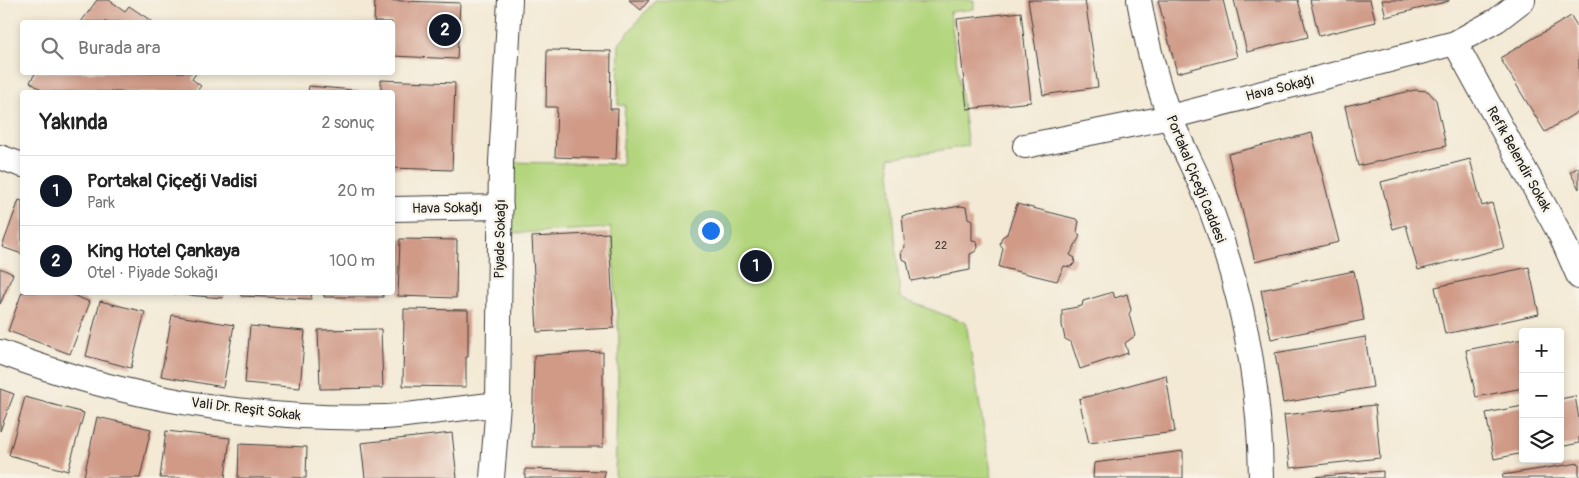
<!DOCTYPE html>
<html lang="tr">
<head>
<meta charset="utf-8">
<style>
	:root { --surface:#fff; --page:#f6f6f6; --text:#222; --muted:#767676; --line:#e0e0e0; --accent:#111827 }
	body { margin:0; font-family:Pangolin,sans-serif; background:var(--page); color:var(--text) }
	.controls { position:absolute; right:15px; bottom:15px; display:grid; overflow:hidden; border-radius:5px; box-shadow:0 2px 8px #0003 }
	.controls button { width:45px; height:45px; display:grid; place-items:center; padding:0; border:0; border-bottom:1px solid var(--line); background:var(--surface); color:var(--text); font:25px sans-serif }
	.you { position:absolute; left:710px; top:230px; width:18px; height:18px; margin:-12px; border:4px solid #fff; border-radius:50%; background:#1a73e8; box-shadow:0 0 0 8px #1a73e833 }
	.badge { display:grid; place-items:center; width:32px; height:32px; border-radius:50%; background:var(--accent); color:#fff; font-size:16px; font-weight:700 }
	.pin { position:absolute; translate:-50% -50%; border:2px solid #fff; box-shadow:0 1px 5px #0006 }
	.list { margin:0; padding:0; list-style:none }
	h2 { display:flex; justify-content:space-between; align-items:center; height:65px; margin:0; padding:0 20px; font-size:21px }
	h2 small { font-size:16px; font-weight:400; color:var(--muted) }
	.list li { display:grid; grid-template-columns:32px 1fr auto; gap:15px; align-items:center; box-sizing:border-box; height:70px; padding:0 20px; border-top:1px solid var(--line) }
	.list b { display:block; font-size:19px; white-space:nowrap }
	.list p { margin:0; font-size:16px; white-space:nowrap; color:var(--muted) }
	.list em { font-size:16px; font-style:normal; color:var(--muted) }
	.icon { flex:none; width:28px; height:28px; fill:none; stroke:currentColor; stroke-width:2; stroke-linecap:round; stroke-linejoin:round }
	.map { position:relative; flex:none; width:1579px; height:478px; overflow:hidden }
	.search { position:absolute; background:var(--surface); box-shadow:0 2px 8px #0003; left:20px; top:20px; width:375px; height:55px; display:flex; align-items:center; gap:12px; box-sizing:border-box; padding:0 18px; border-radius:5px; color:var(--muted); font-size:19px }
	.panel { position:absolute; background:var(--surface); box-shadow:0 2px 8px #0003; left:20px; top:90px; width:375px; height:205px; border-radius:5px }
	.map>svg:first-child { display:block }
	.green { fill:#b3d57d; stroke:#68784c }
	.building { fill:#d09a87 }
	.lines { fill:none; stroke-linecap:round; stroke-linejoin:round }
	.minor-casing { stroke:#3c3b38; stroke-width:26 }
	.minor { stroke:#fff; stroke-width:24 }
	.labels { text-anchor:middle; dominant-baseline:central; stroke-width:5; stroke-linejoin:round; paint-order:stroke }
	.number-label { font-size:11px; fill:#493c37 }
	.street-label { font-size:14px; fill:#1c1c1c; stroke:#f7f3e8 }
</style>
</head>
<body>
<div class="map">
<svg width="1579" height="478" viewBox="0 0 1579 478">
	<rect width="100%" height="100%" fill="#f7f3e8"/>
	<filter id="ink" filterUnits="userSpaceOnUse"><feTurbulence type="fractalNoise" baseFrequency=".02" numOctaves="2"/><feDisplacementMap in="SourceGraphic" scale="10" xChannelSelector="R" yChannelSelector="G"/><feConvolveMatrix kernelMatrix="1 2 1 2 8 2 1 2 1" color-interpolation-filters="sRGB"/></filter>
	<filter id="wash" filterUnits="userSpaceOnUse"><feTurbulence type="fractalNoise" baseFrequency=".0096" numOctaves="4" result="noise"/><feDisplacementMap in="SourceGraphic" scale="20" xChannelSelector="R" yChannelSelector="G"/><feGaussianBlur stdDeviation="1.12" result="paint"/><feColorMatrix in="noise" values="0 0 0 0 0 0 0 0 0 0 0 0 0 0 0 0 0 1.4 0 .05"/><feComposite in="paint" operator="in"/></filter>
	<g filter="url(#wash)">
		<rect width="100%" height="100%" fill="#f3e9d4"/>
		<!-- green -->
		<path class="green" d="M 655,0 L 974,0 L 974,9 L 950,12 L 968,146 L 889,158 L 900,298 L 966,323 L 992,478 L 615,478 L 619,341 L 611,228 L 500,234 L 501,162 L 622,164 L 625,105 L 618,105 L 619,44 Z"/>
		<g id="blocks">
			<!-- building -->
			<path class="building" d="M 97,0 L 109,0 L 125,11 L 129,6 L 153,22 L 81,22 Z
				M 375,0 L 460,3 L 457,59 L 392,56 L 392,22 L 374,22 Z
				M 629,0 L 649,0 L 641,10 Z
				M 1028,0 L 1085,0 L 1098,87 L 1043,95 Z
				M 1158,0 L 1223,0 L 1237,57 L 1177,73 Z
				M 1234,0 L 1298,0 L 1308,37 L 1247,52 Z
				M 1310,0 L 1370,0 L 1376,22 L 1319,36 Z
				M 1382,0 L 1449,0 L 1449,1 L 1386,17 Z
				M 1021,12 L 1031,102 L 967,109 L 957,19 Z
				M 1571,16 L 1579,29 L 1579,111 L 1545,132 L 1500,58 Z
				M 547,50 L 611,51 L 610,109 L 618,109 L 616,159 L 555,157 L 557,107 L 546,107 Z
				M 36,72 L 197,72 L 192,79 L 201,86 L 196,92 L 44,92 L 30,82 Z
				M 381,80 L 455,83 L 452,170 L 392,168 L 392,92 L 381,92 Z
				M 309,86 L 364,91 L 364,92 L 308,92 Z
				M 1415,90 L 1428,91 L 1436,100 L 1446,146 L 1358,166 L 1345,106 Z
				M 1312,133 L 1339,242 L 1255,262 L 1228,154 Z
				M 1470,159 L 1482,206 L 1492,203 L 1504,248 L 1418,270 L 1406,225 L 1393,229 L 1381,182 Z
				M 1579,167 L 1579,189 L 1570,172 Z
				M 19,200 L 22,201 L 22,254 L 2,247 Z
				M 1017,204 L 1076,219 L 1079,221 L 1077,232 L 1080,236 L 1070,255 L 1075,258 L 1074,264 L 1071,267 L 1064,266 L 1057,281 L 999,267 L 1003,248 L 1000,244 L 1002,237 L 1007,234 Z
				M 961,206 L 966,207 L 968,218 L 972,220 L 972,241 L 977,242 L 978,247 L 976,251 L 970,254 L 970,270 L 911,281 L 907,261 L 902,259 L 901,252 L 905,247 L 902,216 Z
				M 609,233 L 614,328 L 537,332 L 532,237 Z
				M 400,239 L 457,240 L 456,298 L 398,296 Z
				M 1529,267 L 1539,314 L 1445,334 L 1435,287 Z
				M 0,268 L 13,274 L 0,304 Z
				M 1354,271 L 1364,320 L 1271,339 L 1261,290 Z
				M 22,292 L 65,292 L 90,302 L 70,354 L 8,331 Z
				M 174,292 L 224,292 L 223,298 L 174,294 Z
				M 241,292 L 312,292 L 311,299 L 241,296 Z
				M 324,292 L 383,292 L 383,297 L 324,297 Z
				M 1113,292 L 1115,298 L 1127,294 L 1131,310 L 1129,314 L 1135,336 L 1125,343 L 1128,353 L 1080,369 L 1071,342 L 1065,339 L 1062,325 L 1062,310 L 1082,306 L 1083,301 Z
				M 100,301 L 145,312 L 131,368 L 86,356 Z
				M 404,309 L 468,310 L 468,357 L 466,357 L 466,387 L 403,386 Z
				M 172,315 L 234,325 L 223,387 L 161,376 Z
				M 250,326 L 305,331 L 300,388 L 245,383 Z
				M 381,329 L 383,388 L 320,389 L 318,330 Z
				M 1365,337 L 1373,387 L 1283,403 L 1275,353 Z
				M 1523,339 L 1523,388 L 1476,397 L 1466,350 Z
				M 603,352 L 603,447 L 532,447 L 534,355 Z
				M 1166,375 L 1175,432 L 1089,443 L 1079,399 Z
				M 0,389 L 14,394 L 0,431 Z
				M 1575,396 L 1579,419 L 1579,443 L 1560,447 L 1560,399 Z
				M 25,397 L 84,413 L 68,471 L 9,455 Z
				M 1375,405 L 1380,458 L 1290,468 L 1284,415 Z
				M 1523,406 L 1523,453 L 1494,459 L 1486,413 Z
				M 97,417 L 151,429 L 140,478 L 94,478 L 84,476 Z
				M 166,431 L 230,438 L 225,478 L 160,478 Z
				M 452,433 L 457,478 L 365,478 L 361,443 Z
				M 239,444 L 307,447 L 306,478 L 238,478 Z
				M 1183,451 L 1183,478 L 1093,478 L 1094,463 Z
				M 1579,463 L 1579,478 L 1503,478 L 1502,475 Z
				M 525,469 L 605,471 L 604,478 L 525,478 Z
				M 1383,471 L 1383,478 L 1312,478 L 1312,477 Z"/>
		</g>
	</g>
	<g filter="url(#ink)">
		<use href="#blocks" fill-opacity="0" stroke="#3c3b38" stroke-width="1"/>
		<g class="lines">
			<!-- minor casing -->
			<g class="minor-casing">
				<path id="minor" d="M 1139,0 C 1146,39 1155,80 1170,117 C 1182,148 1199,176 1210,207 C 1243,294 1260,386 1261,478
					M 1455,43 L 1561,236 L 1579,277
					M 1025,146 L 1170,117 L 1455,43 L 1497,20 L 1523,0
					M 0,157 L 22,165
					M 392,209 L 501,207
					M 0,352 C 122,398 255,421 385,417 C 398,417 411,414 423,413 C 448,410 473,407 498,404
					M 492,478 L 498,404 L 501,162 L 510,0"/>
			</g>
			<!-- minor -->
			<use href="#minor" class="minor"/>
		</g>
	</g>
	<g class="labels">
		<!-- number labels -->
		<g class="number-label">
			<text x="941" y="245">22</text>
		</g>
		<!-- street labels -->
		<g class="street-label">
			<text transform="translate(1280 88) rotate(-14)">Hava Sokağı</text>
			<text transform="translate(1519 159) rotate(61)">Refik Belendir Sokak</text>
			<text transform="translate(1196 179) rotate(68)">Portakal Çiçeği Caddesi</text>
			<text transform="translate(447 208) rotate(-1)">Hava Sokağı</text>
			<text transform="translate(500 239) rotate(-89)">Piyade Sokağı</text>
			<text transform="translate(246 409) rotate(7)">Vali Dr. Reşit Sokak</text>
		</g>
	</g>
</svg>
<div class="controls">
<button>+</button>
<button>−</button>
<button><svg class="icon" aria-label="layers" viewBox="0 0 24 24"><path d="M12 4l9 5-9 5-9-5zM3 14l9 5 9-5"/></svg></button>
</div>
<div class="you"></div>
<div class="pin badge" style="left:756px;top:266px">1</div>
<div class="pin badge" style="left:445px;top:30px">2</div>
<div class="search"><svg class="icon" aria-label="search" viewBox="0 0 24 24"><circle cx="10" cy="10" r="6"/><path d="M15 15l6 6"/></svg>Burada ara</div>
<section class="panel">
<h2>Yakında<small>2 sonuç</small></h2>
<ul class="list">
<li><span class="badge">1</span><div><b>Portakal Çiçeği Vadisi</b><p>Park</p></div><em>20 m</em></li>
<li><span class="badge">2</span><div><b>King Hotel Çankaya</b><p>Otel · Piyade Sokağı</p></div><em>100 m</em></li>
</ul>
</section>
</div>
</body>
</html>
